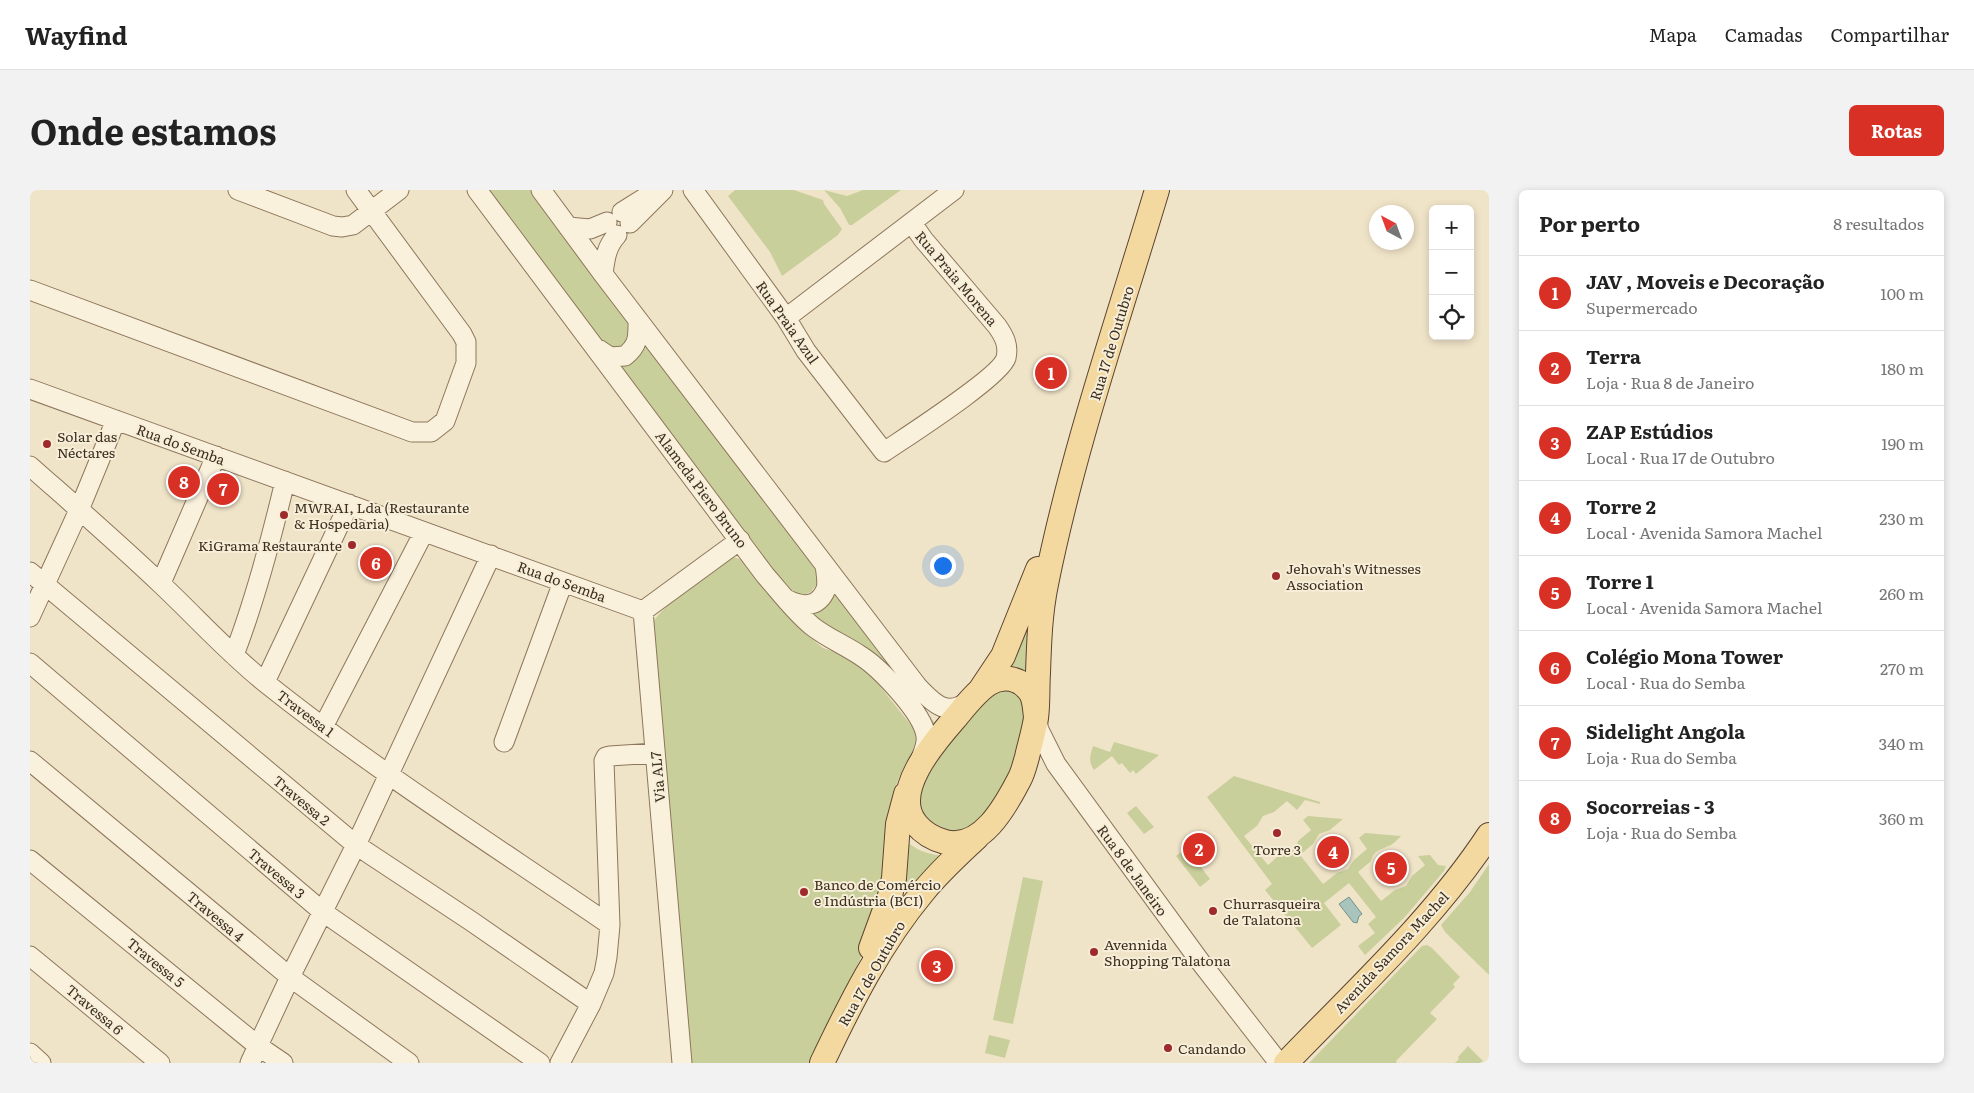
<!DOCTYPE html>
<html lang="pt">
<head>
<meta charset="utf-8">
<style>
	:root { --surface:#fff; --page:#f2f2f2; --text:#222; --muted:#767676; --line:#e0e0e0; --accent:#d93025 }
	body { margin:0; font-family:Literata,serif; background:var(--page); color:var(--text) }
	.controls { position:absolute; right:15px; top:15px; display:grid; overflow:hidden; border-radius:8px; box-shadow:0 2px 8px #0003 }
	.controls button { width:45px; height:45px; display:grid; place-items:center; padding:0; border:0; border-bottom:1px solid var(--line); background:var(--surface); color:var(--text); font:25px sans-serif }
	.compass { position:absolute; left:1339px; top:15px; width:45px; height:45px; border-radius:50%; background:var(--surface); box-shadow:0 2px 8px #0003; rotate:319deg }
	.you { position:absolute; left:912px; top:375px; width:18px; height:18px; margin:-12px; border:4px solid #fff; border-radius:50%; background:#1a73e8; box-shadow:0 0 0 8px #1a73e833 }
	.badge { display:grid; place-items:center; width:32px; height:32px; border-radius:50%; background:var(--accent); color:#fff; font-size:16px; font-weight:700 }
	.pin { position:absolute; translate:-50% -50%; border:2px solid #fff; box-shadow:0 1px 5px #0006 }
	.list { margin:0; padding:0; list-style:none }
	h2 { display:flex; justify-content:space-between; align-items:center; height:65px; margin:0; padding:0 20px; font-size:21px }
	h2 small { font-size:16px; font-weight:400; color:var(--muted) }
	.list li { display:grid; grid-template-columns:32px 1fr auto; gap:15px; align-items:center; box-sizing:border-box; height:75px; padding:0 20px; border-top:1px solid var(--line) }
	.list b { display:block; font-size:19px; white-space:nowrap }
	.list p { margin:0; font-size:16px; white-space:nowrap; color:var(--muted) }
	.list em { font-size:16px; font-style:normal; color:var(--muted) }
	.icon { flex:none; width:28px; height:28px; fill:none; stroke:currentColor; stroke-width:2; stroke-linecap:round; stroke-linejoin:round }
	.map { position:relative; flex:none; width:1459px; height:873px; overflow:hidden; border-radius:8px }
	header { display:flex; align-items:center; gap:30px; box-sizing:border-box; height:70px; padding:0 25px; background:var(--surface); border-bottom:1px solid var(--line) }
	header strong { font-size:24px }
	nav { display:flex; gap:28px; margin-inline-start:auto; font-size:18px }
	.intro { display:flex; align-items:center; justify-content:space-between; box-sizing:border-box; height:120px; padding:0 30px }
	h1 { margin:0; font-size:35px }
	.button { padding:12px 22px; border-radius:8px; background:var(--accent); color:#fff; font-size:18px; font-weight:700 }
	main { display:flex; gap:30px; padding:0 30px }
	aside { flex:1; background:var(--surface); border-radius:8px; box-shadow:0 2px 8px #0003 }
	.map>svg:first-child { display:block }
	.green { fill:#c9cf9b }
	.water { fill:#a9c4bc; stroke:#6f938a }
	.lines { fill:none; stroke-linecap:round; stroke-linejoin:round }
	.minor-casing { stroke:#8d765c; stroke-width:21 }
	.major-casing { stroke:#5b4430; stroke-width:26 }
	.minor { stroke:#faf1dc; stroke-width:19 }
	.major { stroke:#f3d9a0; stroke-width:24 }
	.poi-dot { fill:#9e2a2b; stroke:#f7eed8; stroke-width:2 }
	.labels { text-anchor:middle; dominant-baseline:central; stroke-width:4; stroke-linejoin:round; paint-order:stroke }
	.street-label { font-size:14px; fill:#3d2e20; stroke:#f7eed8 }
	.poi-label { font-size:14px; fill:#3d2e20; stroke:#f7eed8; text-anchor:start }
</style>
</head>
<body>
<header>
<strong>Wayfind</strong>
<nav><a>Mapa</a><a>Camadas</a><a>Compartilhar</a></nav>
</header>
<div class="intro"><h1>Onde estamos</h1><a class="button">Rotas</a></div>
<main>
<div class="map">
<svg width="1459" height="873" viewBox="0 0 1459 873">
	<rect width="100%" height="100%" fill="#f0e4c8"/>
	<!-- green -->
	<path class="green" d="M 455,0 L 500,0 L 604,139 L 595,159 L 573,158 Z
		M 705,0 L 764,0 L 793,10 L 794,14 L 812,39 L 808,45 L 752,86 L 740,62 L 698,6 Z
		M 794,0 L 817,6 L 833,0 L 871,0 L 822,35 L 819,35 L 810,18 Z
		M 615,153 L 787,378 L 789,391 L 781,402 L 770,406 L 758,400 L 587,174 Z
		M 704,367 L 717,372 L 777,445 L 793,458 L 830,471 L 888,544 C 886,567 868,581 864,603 C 859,629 866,658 860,683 C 844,750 810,811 780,873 L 657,873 L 623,432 C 635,414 683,374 704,367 Z
		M 1016,367 L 997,483 L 988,477 L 978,475 Z
		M 803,397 L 904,532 L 903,535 L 901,534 L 852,470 L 828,454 L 796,443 L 773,420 Z
		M 984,497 L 996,514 L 989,561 L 969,608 L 944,637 L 918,645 L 894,633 L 886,610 L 892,584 L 961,501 Z
		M 1084,552 L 1129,565 L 1106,584 L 1103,580 L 1100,583 L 1092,573 L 1089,575 L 1082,566 L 1064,580 C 1058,571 1060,566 1063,556 L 1080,562 Z
		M 1204,586 L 1290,612 L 1290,614 L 1275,610 L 1267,620 L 1257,611 L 1244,622 L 1233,626 L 1227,636 L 1214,646 L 1238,675 C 1241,673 1246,667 1250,665 C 1258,662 1266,661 1268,651 L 1281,640 L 1273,630 L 1278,626 L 1313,629 L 1300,640 L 1289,644 L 1283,654 L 1270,665 L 1293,694 L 1307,683 L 1318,679 L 1324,670 L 1337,659 L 1329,648 L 1335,643 L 1371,646 C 1368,649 1363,655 1358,656 C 1350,660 1343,661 1341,671 L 1328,682 L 1351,711 L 1365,700 L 1376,696 L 1382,686 L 1395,675 L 1388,666 L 1400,665 L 1408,675 L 1416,676 L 1414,681 L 1374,728 L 1335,765 L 1328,756 L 1345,743 L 1338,734 L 1346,727 L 1319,693 L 1294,713 L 1311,735 L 1282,758 L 1235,700 L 1242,694 L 1177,607 Z
		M 1106,616 L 1124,637 L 1114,644 L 1097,623 Z
		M 872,646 C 883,660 897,664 914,666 L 880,701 L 876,702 L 873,699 Z
		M 1156,658 L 1180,689 L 1170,697 L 1146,666 Z
		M 1459,674 L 1459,785 L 1415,742 L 1411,735 L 1440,702 Z
		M 993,687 L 1013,691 L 983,834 L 963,830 Z
		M 1397,755 L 1402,758 L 1430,787 L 1423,794 L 1425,797 L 1400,823 L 1407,829 L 1366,871 L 1367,873 L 1279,873 L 1392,756 Z
		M 959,845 L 980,850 L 975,868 L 955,863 Z
		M 1438,856 L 1453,871 L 1450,873 L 1425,873 L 1429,869 L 1428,867 Z"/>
	<!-- water -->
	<path class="water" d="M 1319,707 L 1332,724 L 1329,726 L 1327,733 L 1323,732 L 1309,714 Z"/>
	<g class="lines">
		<!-- minor casing -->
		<g class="minor-casing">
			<path id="minor" d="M 208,0 L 303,36 L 312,37 L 323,35 L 369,0
				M 447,0 L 735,385 C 750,402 764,421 782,436 C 797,448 815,455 831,466 C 850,478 893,523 896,546 C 897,553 894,561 891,568
				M 511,0 L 573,84 L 888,497 C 905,515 918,528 941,509
				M 663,0 L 756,128 L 776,161 L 854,262 C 876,247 970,187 976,168 C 979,155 974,146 967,136 L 893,49 L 882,33
				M 592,22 L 616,7
				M 600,33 L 633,0
				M 538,37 L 560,39 L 577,32
				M 573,84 C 575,69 576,57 587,45
				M 0,100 L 382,242 L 401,242 L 415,231 L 436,173 L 436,152 L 432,144 L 326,0
				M 756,128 L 924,0
				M 568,159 L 580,167 L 595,166 C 609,155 608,146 608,130
				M 0,199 L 613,421
				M 0,276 C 44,315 89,354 132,395 C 167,428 199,464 237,494 C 346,581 465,656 580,735
				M 0,382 L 326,655 L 441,731 L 561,814
				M 131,393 L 186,266
				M 756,409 C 771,417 788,419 796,399 C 798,392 796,383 795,375
				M 613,421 L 652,873
				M 613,421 L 710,350
				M 0,427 L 49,320 L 86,230
				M 204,465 C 226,408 241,350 255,291
				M 0,473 L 293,722 L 510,873
				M 235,492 L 319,314
				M 1006,527 L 1009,540 L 1026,574 L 1172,774 L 1249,873
				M 293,537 L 394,342
				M 474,552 L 533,392
				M 0,571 L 260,787 L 379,873
				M 0,670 L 228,856 L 253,873
				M 0,766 L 130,873
				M 0,863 L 11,873
				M 220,873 L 260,787 L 326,655 L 461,365
				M 530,873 L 561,814 L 574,783 L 577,767 L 580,735 L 574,571 L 576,567 L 580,566 L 625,563"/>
		</g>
		<!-- major casing -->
		<g class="major-casing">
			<path id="major" d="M 951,499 L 973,466 L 1008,379
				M 1006,527 C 1005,520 1005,510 1001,503 C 991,488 973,484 958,494 C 946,502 936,515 927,526 C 906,550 859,602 886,634 C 894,644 904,649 915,652 C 951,661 975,617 989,590 C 993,583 995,574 997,567 C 1000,554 1004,541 1006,528 C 1008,513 1007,498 1008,483 C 1009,453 1010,423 1016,394 C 1043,260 1088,130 1127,0
				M 841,758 L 860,706 L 864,688 L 868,634 L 876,604
				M 792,873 C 820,814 851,752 893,702 C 909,682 928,665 947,647
				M 1256,873 C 1326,800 1403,730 1459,645"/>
		</g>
		<!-- minor -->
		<use href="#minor" class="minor"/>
		<!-- major -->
		<use href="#major" class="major"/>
	</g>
	<!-- markers -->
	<g class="poi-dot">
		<circle cx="17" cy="254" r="5"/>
		<circle cx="254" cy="325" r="5"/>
		<circle cx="322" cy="355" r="5"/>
		<circle cx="1246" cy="386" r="5"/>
		<circle cx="1247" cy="643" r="5"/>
		<circle cx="774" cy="702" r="5"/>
		<circle cx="1183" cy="721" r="5"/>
		<circle cx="1064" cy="762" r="5"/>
		<circle cx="1138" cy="858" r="5"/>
	</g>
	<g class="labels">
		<!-- street labels -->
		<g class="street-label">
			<text transform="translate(927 88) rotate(50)">Rua Praia Morena</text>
			<text transform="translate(758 132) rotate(55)">Rua Praia Azul</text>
			<text transform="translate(1081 153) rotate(-73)">Rua 17 de Outubro</text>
			<text transform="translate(151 254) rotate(20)">Rua do Semba</text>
			<text transform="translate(672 299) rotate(53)">Alameda Piero Bruno</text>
			<text transform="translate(532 391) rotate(20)">Rua do Semba</text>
			<text transform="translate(276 523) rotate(37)">Travessa 1</text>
			<text transform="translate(627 587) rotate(-95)">Via AL7</text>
			<text transform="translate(272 610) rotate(40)">Travessa 2</text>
			<text transform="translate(1103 680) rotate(54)">Rua 8 de Janeiro</text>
			<text transform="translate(247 683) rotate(40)">Travessa 3</text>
			<text transform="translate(186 726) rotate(40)">Travessa 4</text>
			<text transform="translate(1361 762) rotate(-47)">Avenida Samora Machel</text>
			<text transform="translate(126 772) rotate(39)">Travessa 5</text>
			<text transform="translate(841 783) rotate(-60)">Rua 17 de Outubro</text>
			<text transform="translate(65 819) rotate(40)">Travessa 6</text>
		</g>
		<!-- poi labels -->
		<g class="poi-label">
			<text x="27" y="246">Solar das<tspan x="27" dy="16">Néctares</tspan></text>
			<text x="264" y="317">MWRAI, Lda (Restaurante<tspan x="264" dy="16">&amp; Hospedaria)</tspan></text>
			<text x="312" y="355" text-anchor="end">KiGrama Restaurante</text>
			<text x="1256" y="378">Jehovah's Witnesses<tspan x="1256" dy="16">Association</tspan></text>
			<text x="1247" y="659" text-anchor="middle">Torre 3</text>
			<text x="784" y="694">Banco de Comércio<tspan x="784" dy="16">e Indústria (BCI)</tspan></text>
			<text x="1193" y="713">Churrasqueira<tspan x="1193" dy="16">de Talatona</tspan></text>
			<text x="1074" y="754">Avennida<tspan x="1074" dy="16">Shopping Talatona</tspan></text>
			<text x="1148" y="858">Candando</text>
		</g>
	</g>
</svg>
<div class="controls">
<button>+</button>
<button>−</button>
<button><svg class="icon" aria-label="locate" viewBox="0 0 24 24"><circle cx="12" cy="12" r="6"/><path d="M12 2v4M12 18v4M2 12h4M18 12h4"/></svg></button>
</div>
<svg class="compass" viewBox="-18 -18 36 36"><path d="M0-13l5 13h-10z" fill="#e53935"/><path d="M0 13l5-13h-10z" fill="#767676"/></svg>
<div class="you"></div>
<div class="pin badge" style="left:1021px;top:183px">1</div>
<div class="pin badge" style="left:1169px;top:659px">2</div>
<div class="pin badge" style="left:907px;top:776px">3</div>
<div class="pin badge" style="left:1303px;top:662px">4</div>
<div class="pin badge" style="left:1361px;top:678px">5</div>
<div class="pin badge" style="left:346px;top:373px">6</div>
<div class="pin badge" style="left:193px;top:299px">7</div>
<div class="pin badge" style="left:154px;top:292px">8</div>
</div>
<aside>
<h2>Por perto<small>8 resultados</small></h2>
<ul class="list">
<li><span class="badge">1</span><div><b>JAV , Moveis e Decoração</b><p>Supermercado</p></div><em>100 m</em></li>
<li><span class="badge">2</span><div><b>Terra</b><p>Loja · Rua 8 de Janeiro</p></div><em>180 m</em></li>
<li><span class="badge">3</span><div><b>ZAP Estúdios</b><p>Local · Rua 17 de Outubro</p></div><em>190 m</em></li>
<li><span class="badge">4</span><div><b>Torre 2</b><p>Local · Avenida Samora Machel</p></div><em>230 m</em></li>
<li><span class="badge">5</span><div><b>Torre 1</b><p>Local · Avenida Samora Machel</p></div><em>260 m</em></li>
<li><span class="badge">6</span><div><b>Colégio Mona Tower</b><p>Local · Rua do Semba</p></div><em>270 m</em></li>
<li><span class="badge">7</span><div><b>Sidelight Angola</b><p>Loja · Rua do Semba</p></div><em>340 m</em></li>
<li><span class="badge">8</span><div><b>Socorreias - 3</b><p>Loja · Rua do Semba</p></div><em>360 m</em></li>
</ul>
</aside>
</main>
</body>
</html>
